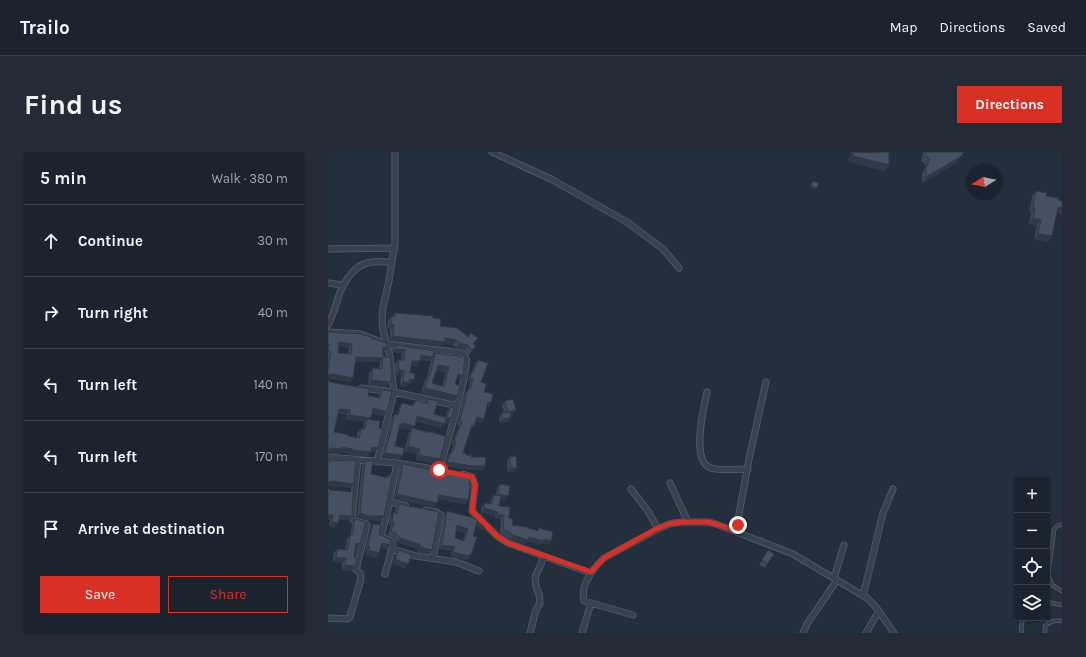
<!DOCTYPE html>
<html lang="en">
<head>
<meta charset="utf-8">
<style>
	:root { --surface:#1b232e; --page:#242b36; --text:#f1f3f6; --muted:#a0a4aa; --line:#39404a; --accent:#d93025 }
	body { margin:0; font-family:Karla,sans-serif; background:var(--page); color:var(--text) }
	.controls { position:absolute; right:12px; bottom:12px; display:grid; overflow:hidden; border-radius:0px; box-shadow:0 1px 3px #0004 }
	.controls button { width:36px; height:36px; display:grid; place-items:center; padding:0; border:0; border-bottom:1px solid var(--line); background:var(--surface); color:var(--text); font:20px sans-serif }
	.compass { position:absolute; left:638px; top:12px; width:36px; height:36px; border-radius:50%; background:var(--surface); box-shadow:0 1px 3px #0004; rotate:260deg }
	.stop { position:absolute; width:12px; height:12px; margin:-9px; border:3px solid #d93025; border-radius:50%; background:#fff }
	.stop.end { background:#d93025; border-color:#fff; box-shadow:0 1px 4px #0008 }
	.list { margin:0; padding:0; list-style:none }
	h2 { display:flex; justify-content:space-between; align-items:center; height:52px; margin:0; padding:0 16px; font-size:17px }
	h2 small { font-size:13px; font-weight:400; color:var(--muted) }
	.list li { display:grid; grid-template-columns:26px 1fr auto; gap:12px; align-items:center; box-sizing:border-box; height:72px; padding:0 16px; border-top:1px solid var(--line) }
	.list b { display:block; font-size:15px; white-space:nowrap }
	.list em { font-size:13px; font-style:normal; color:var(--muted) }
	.actions { display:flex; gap:8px; padding:12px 16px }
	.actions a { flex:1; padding:9px 0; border:1px solid var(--accent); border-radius:0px; text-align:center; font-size:14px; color:var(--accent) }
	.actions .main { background:var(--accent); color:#fff }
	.icon { flex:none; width:22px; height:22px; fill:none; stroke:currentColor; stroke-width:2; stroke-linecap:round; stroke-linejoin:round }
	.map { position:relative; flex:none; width:734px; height:481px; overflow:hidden; border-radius:0px }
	header { display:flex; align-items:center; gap:24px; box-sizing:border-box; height:56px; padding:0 20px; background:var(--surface); border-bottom:1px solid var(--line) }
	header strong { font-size:19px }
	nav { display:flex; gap:22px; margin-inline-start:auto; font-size:14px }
	.intro { display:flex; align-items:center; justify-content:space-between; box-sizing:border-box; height:96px; padding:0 24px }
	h1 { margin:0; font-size:28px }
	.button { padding:10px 18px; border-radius:0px; background:var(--accent); color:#fff; font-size:14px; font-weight:700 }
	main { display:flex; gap:24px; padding:0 24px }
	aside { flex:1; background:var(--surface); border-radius:0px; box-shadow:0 1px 3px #0004 }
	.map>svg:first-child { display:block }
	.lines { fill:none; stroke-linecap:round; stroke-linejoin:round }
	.lane-casing { stroke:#565f6c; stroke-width:4.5 }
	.street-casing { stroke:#565f6c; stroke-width:7 }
	.lane { stroke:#38414e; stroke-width:3 }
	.street { stroke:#38414e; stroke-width:5.5 }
	.wall { fill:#3b4654; fill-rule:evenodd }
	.shaded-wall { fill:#303945 }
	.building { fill:#455162; stroke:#303945; fill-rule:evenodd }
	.route { stroke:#d93025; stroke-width:5 }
</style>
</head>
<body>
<header>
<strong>Trailo</strong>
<nav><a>Map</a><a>Directions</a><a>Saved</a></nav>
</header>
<div class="intro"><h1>Find us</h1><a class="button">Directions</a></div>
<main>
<aside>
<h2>5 min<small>Walk · 380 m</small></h2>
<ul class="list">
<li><svg class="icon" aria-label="ahead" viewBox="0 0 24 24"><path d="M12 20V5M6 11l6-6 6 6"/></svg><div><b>Continue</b></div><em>30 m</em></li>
<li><svg class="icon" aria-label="right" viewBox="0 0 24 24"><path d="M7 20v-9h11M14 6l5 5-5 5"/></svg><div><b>Turn right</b></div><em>40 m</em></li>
<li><svg class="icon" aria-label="left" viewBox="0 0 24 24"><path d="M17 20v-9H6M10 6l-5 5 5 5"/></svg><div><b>Turn left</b></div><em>140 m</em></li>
<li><svg class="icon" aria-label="left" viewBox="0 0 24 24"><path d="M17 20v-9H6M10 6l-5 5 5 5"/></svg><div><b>Turn left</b></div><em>170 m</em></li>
<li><svg class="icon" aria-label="arrive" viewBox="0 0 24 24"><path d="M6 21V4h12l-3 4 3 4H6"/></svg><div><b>Arrive at destination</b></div></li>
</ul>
<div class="actions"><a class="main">Save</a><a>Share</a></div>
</aside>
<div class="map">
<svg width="734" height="481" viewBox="0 0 734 481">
	<rect width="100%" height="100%" fill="#242f3e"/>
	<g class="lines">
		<!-- lane casing -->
		<g class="lane-casing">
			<path id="lane" d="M 734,372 L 729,374 L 726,378 L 720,423 L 724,433 L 734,439
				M 719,450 L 734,453
				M 694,481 L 693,476 L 695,466
				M 717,481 L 717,474 C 723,469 726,468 734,469"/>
		</g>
		<!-- street casing -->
		<g class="street-casing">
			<path id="street" d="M 164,0 L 223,27 L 299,70 L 335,97 L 351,116
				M 0,97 L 67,96
				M 0,131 L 14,133
				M 0,173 C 5,164 7,156 10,146 C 14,133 24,115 39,111 C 47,109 56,110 64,110
				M 0,180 L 32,182 L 59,192 L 134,201 C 136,203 137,203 138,206 C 142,218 116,301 111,318
				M 34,236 L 66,240 L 130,254
				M 379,240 C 376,255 362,309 383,316 C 390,319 411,317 420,317
				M 0,305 L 69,311 L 117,319
				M 49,310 L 66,240 L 62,204 L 55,178 L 54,165 L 55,155 L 61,129 L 67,90 L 67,0
				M 135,322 L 144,325 L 147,333 L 144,359 L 169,384 L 180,391 L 263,421
				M 342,331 L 360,370
				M 303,337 L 320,359 L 330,377
				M 62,350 L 78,354
				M 98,358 L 108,360 L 113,363 L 105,406
				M 408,379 L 421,307 L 438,230
				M 64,397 L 88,404 L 128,410 L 151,419
				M 57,422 L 65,392 L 63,389 L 54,385 C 52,380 56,376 57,370 C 62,351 65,331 69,311
				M 506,426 L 516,393
				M 535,444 L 555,361 L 565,337
				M 263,451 L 305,463
				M 0,466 L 19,467 L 22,465 L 33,427 L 32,421 L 28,418 L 39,373 L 38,372 L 27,369 L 24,366 L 30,307
				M 202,481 L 208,458 L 212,451 L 211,442 L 208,435 L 207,425 L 213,412 L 215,404
				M 254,481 L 263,451 L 256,449 C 252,434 265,416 276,406 L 330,377 L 341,372 L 353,370 L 380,370 L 388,372 L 465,402 L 539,446 L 548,455 L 566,481
				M 475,481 L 479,472 L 509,428
				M 538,481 L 551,459"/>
		</g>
		<!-- lane -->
		<use href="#lane" class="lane"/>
		<!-- street -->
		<use href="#street" class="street"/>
	</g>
	<!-- wall -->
	<path class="wall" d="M 523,0 L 546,1 L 546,0 L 561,0 L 561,13 L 557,19 L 521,10 L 522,9 L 520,8 L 520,7 L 523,3 Z
		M 595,0 L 636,0 L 628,11 L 594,31 L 594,22 L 598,13 L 593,9 Z
		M 708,39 L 718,44 L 730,48 L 734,62 L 729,61 L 720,90 L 706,87 L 709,73 L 701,72 L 703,61 L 701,61 L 704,44 Z
		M 67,161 L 105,166 L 112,174 L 148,194 L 141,203 L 137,198 L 129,196 L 125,193 L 116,191 L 114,194 L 62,188 L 62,177 L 59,177 L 60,169 L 63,165 L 64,165 Z
		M 0,180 L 43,187 L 56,200 L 55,199 L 55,205 L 62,230 L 58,235 L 40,233 L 41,221 L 45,216 L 51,217 L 52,210 L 27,209 L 22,230 L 0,226 ZM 11,194 L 21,196 L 20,201 L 10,201 Z
		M 67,193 L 106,203 L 107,201 L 124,204 L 125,203 L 132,205 L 134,203 L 131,228 L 129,227 L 127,232 L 130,244 L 126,249 L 93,241 L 97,228 L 99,225 L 103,208 L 102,209 L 92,208 L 92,209 L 89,214 L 83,213 L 82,221 L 83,232 L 80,231 L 78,235 L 72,234 L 73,223 L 68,222 L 67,212 L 70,208 L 73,208 L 74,201 L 66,201 L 64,197 ZM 109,218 L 118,220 L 114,234 L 104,231 Z
		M 150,208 L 153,230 L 156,240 L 163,251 L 161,255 L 159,254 L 153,271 L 147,269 L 143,278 L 142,278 L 135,301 L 143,305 L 157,314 L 155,318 L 142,318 L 116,314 L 120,304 L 123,300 L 125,294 L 123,293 L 131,274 L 129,273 L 137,241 L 140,238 L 142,231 L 140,230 L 141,224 L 144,220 L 147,212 Z
		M 2,230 L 40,244 L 50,245 L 51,243 L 54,238 L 56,264 L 44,262 L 42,267 L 47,300 L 43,300 L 40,304 L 21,303 L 21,302 L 11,300 L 10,302 L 0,301 ZM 10,261 L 19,263 L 18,267 L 36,270 L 36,271 L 35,277 L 33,277 L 29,281 L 29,286 L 20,284 L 6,280 Z
		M 100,247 L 106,262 L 118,265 L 119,259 L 122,255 L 121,271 L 117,270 L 114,276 L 88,269 L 87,274 L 85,276 L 106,281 L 112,307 L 108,312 L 88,308 L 89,302 L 76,299 L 81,281 L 83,278 L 72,276 L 71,277 L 67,294 L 75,303 L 72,307 L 54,305 L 64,266 L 67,262 L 69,263 L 71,256 L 74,251 L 84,254 L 88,248 L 97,252 Z
		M 177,249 L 185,262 L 183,263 L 183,265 L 180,270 L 172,271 L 171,265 L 174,261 L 176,261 L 174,253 Z
		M 182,305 L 186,320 L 180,320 L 179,309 Z
		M 37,309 L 43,322 L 59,325 L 61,323 L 53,369 L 39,368 L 29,365 L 34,313 Z
		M 75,312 L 109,319 L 110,317 L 141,332 L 137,352 L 110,347 L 109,351 L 106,355 L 67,347 L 72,316 Z
		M 172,332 L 180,344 L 177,348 L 172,347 L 171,354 L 181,366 L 184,373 L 209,379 L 211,376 L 220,393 L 213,391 L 212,393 L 199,389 L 197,392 L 182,387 L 172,381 L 173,367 L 167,367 L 167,364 L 153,360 L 154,355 L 157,351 L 162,352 L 163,347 L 166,343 L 168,343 L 169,336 Z
		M 0,336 L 20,368 L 11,368 L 10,371 L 6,376 L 1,374 L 2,368 L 0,368 Z
		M 71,352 L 101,402 L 89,400 L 90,397 L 69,390 L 65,385 L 60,383 L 63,374 L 61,373 L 61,372 L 63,365 L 66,360 L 67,361 L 68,356 Z
		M 119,359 L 150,367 L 145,384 L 143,403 L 140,407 L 138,406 L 137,408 L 122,404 L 124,399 L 111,397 L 116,363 ZM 128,378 L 137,381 L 135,389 L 127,386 Z
		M 27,367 L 29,397 L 28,397 L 24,419 L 14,418 L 14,411 L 5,410 L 5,402 L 9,397 L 17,398 L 19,387 L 22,384 L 24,372 Z
		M 153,367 L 157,378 L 149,376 L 150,371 Z
		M 45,372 L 51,382 L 62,393 L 59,397 L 53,395 L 51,401 L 49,406 L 38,403 L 39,399 L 37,399 L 43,376 Z
		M 71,398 L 77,416 L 64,411 L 68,403 Z
		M 440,398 L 446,402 L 437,416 L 431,413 Z"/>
	<!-- shaded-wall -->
	<path class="shaded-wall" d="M 524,2 L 526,3 L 522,9 L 520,8 Z
		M 526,4 L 561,13 L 557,19 L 521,10 Z
		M 632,5 L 628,11 L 594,31 L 598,25 Z
		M 483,34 L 489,36 L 488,38 L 482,36 Z
		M 705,55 L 707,56 L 703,61 L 701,61 Z
		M 730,55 L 734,56 L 734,62 L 726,61 Z
		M 705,66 L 713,68 L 709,73 L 701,72 Z
		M 710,82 L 724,84 L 720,90 L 706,87 Z
		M 63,172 L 66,173 L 62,177 L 59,177 Z
		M 65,184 L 117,186 L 128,188 L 125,193 L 116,191 L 114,194 L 62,188 Z
		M 11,190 L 24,192 L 21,196 L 9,194 Z
		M 132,191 L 140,193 L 137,198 L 129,196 Z
		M 55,195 L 59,196 L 56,200 L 52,199 Z
		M 68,197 L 77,197 L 74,201 L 66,201 Z
		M 93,203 L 105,205 L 102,209 L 90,207 Z
		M 28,205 L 54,206 L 52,210 L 25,209 Z
		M 84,209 L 92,209 L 89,214 L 81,213 Z
		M 110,213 L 121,215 L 118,220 L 107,217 Z
		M 71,218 L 76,219 L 73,223 L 68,222 Z
		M 4,222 L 25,226 L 22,230 L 0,226 L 0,223 Z
		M 130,222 L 135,224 L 131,228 L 127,227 Z
		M 142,226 L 145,227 L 142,231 L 140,230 Z
		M 82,227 L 86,228 L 83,232 L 80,231 L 78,235 L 72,234 L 75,230 Z
		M 43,228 L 62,230 L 58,235 L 40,233 Z
		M 97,236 L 130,244 L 126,249 L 93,241 Z
		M 160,250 L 163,251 L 161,255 L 157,254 Z
		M 45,256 L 59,260 L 56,264 L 41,261 Z
		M 11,257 L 22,258 L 19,263 L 8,261 Z
		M 188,258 L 185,262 L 177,264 L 180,260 Z
		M 22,263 L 43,266 L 40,271 L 39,267 L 36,270 L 18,267 Z
		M 89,264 L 117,272 L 114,276 L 86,269 Z
		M 119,265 L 123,266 L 121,271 L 117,269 Z
		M 149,265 L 156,267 L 153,271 L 146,269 Z
		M 183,265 L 180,270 L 172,271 L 175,267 Z
		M 74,271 L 87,274 L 84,278 L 84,276 L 83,278 L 72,276 L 71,277 L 72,272 Z
		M 144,273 L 146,274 L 143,278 L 141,277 Z
		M 126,289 L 128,290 L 125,294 L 123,293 Z
		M 80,294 L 92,297 L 89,302 L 76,299 Z
		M 13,295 L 24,297 L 21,302 L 11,300 L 10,302 L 0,301 L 0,298 L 3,296 Z
		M 44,295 L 50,296 L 47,300 L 43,300 L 40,304 L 21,303 L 24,298 Z
		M 57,301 L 75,303 L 72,307 L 54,305 Z
		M 91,303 L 112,307 L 108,312 L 88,308 Z
		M 119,310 L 157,314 L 155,318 L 142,318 L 116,314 Z
		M 183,316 L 189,316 L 186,320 L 180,320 Z
		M 4,329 L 26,332 L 23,336 L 0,334 L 0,331 Z
		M 69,342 L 109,351 L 106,355 L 67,347 Z
		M 170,342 L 180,344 L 177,348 L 167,346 Z
		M 111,343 L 140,348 L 137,352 L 108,347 Z
		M 156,356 L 170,360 L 167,364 L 153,360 Z
		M 32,361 L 56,364 L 53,369 L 39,368 L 29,365 Z
		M 0,363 L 5,363 L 2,368 L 0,368 Z
		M 12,363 L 24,364 L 20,368 L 8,368 Z
		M 169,363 L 176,363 L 173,367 L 167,367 Z
		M 64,369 L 66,370 L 63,374 L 61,373 Z
		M 4,370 L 10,371 L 6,376 L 1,374 Z
		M 152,372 L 159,373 L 157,378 L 149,376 Z
		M 129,373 L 140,377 L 137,381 L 126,377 Z
		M 185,383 L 216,387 L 223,389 L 220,393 L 213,391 L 212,393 L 199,389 L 197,392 L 182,387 Z
		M 72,386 L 93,393 L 90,397 L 69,390 Z
		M 28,391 L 32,392 L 29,397 L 25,396 Z
		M 54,391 L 62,393 L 59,397 L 52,395 Z
		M 114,393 L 127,395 L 124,399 L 111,397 Z
		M 40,394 L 42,395 L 39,399 L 37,399 Z
		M 92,395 L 104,398 L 101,402 L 89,400 Z
		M 41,398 L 51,401 L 49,406 L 38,403 Z
		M 125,400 L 141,402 L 143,403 L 140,407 L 138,406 L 137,408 L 122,404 Z
		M 8,406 L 18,406 L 14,411 L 5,410 Z
		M 67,407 L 80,412 L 77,416 L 64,411 Z
		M 17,413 L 27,414 L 24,419 L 14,418 Z"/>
	<!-- building -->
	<path class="building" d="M 527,0 L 551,1 L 551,0 L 561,0 L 561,13 L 526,4 L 526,3 L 524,2 L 524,1 L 526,1 Z
		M 598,0 L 636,0 L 632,5 L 598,25 L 598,16 L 602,7 L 597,3 Z
		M 485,29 L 491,31 L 489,36 L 483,34 Z
		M 708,39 L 719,41 L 718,44 L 731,46 L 730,48 L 734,49 L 734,56 L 730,55 L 724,84 L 710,82 L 713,68 L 705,66 L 707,56 L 705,55 Z
		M 67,161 L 105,164 L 105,166 L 113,167 L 112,174 L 129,176 L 140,185 L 143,181 L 150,186 L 145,192 L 148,194 L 144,198 L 140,193 L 132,191 L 128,188 L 117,186 L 117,190 L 65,184 L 66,173 L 63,172 L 63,165 L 67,165 Z
		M 0,180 L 32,182 L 43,185 L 43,187 L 47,187 L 58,191 L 59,196 L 55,195 L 55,205 L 54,206 L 28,205 L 25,226 L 4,222 L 0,223 L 0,218 L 3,200 L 0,199 L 1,191 L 0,191 ZM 11,190 L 24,192 L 23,202 L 10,201 Z
		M 67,193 L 106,199 L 105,205 L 93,203 L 92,209 L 84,209 L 82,221 L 87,221 L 86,228 L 82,227 L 81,230 L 75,230 L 76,219 L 71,218 L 70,208 L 76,208 L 77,197 L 68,197 Z
		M 107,201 L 124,204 L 125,203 L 133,205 L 134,203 L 137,204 L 135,224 L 130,222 L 127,232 L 132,234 L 130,244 L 97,236 L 101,223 L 102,224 ZM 110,213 L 121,215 L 116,235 L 104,231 Z
		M 55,205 L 62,205 L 64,221 L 63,227 L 62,230 L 43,228 L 45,216 L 54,217 Z
		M 150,208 L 160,211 L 153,230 L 158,232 L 156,240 L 165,242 L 163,251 L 160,250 L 156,267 L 149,265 L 146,274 L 144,273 L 135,301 L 138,301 L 138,303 L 144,303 L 143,305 L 158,305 L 157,314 L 145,314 L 119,310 L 123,300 L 125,300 L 128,290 L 126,289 L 134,270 L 132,269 L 140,237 L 142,237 L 145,227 L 142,226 L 144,219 L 145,220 Z
		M 0,227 L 2,230 L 41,237 L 40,244 L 52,246 L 54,238 L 64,239 L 59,260 L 45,256 L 43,266 L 22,263 L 22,258 L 11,257 L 6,280 L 21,283 L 20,284 L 31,286 L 33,277 L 37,277 L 39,267 L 52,269 L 51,276 L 55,277 L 50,296 L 44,295 L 43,300 L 24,298 L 24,297 L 13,295 L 13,297 L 3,296 L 0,298 Z
		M 100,247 L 110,249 L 106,262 L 118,266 L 117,272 L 89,264 L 87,274 L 74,271 L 74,273 L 72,272 L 67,294 L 76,296 L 75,303 L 57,301 L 67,262 L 70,263 L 74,251 L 85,254 L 88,248 L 99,252 Z
		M 185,247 L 188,258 L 180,260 L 177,249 Z
		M 122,255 L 126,256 L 123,266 L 119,265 Z
		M 182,260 L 183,265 L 175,267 L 174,261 Z
		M 84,276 L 99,280 L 106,280 L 106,281 L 118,284 L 112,307 L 91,303 L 92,297 L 80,294 Z
		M 188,304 L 189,316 L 183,316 L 182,305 Z
		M 28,308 L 26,332 L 4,329 L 0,331 L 0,309 Z
		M 37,309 L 45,309 L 43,322 L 60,326 L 61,323 L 64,324 L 56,364 L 42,364 L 32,361 Z
		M 75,312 L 109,319 L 110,317 L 143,323 L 141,332 L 143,332 L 140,348 L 111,343 L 109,351 L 69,342 Z
		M 172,332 L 182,334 L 180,344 L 170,342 Z
		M 0,336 L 2,338 L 25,340 L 24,364 L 12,363 L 10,371 L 4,370 L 5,363 L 0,363 Z
		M 166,343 L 173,344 L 171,354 L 182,355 L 181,366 L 185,367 L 184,373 L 198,375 L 210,379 L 211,376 L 225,380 L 223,389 L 216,387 L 215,389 L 201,385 L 200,388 L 185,383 L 175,377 L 176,363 L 169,363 L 170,360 L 156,356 L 157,351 L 164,352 Z
		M 71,352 L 111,360 L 104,398 L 92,395 L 93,393 L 72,386 L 68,381 L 63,379 L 66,370 L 64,369 L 64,368 L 66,360 L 69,362 Z
		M 119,359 L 150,367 L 145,384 L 149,385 L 143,403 L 141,402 L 140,404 L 125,400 L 127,395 L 114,393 ZM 129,373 L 140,377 L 136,389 L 127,386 Z
		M 27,367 L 38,370 L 32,392 L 28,391 L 26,406 L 29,406 L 27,414 L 17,413 L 18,406 L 8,406 L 9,397 L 19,398 L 23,382 L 24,383 Z
		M 153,367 L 159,373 L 152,372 Z
		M 45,372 L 53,373 L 51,382 L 63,388 L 62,393 L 54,391 L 51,401 L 41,398 L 42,395 L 40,394 Z
		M 71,398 L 84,403 L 80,412 L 67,407 Z
		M 440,398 L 446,402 L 439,412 L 434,408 Z"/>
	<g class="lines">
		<!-- route -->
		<path class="route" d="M 111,318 L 144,325 L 147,333 L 144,359 L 169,384 L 180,391 L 263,420 L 276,406 L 330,376 L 341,372 L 353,370 L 380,370 L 388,372 L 408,379 L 410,373"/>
	</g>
</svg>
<div class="controls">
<button>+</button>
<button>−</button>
<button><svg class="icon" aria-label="locate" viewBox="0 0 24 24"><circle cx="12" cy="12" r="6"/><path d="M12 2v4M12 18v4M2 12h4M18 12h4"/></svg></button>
<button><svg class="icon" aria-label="layers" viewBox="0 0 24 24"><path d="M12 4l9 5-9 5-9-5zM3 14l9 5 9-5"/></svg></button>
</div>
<svg class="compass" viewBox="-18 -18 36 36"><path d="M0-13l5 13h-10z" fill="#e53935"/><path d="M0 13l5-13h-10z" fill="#a0a4aa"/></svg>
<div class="stop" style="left:111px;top:318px"></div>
<div class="stop end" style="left:410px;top:373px"></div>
</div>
</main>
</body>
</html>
